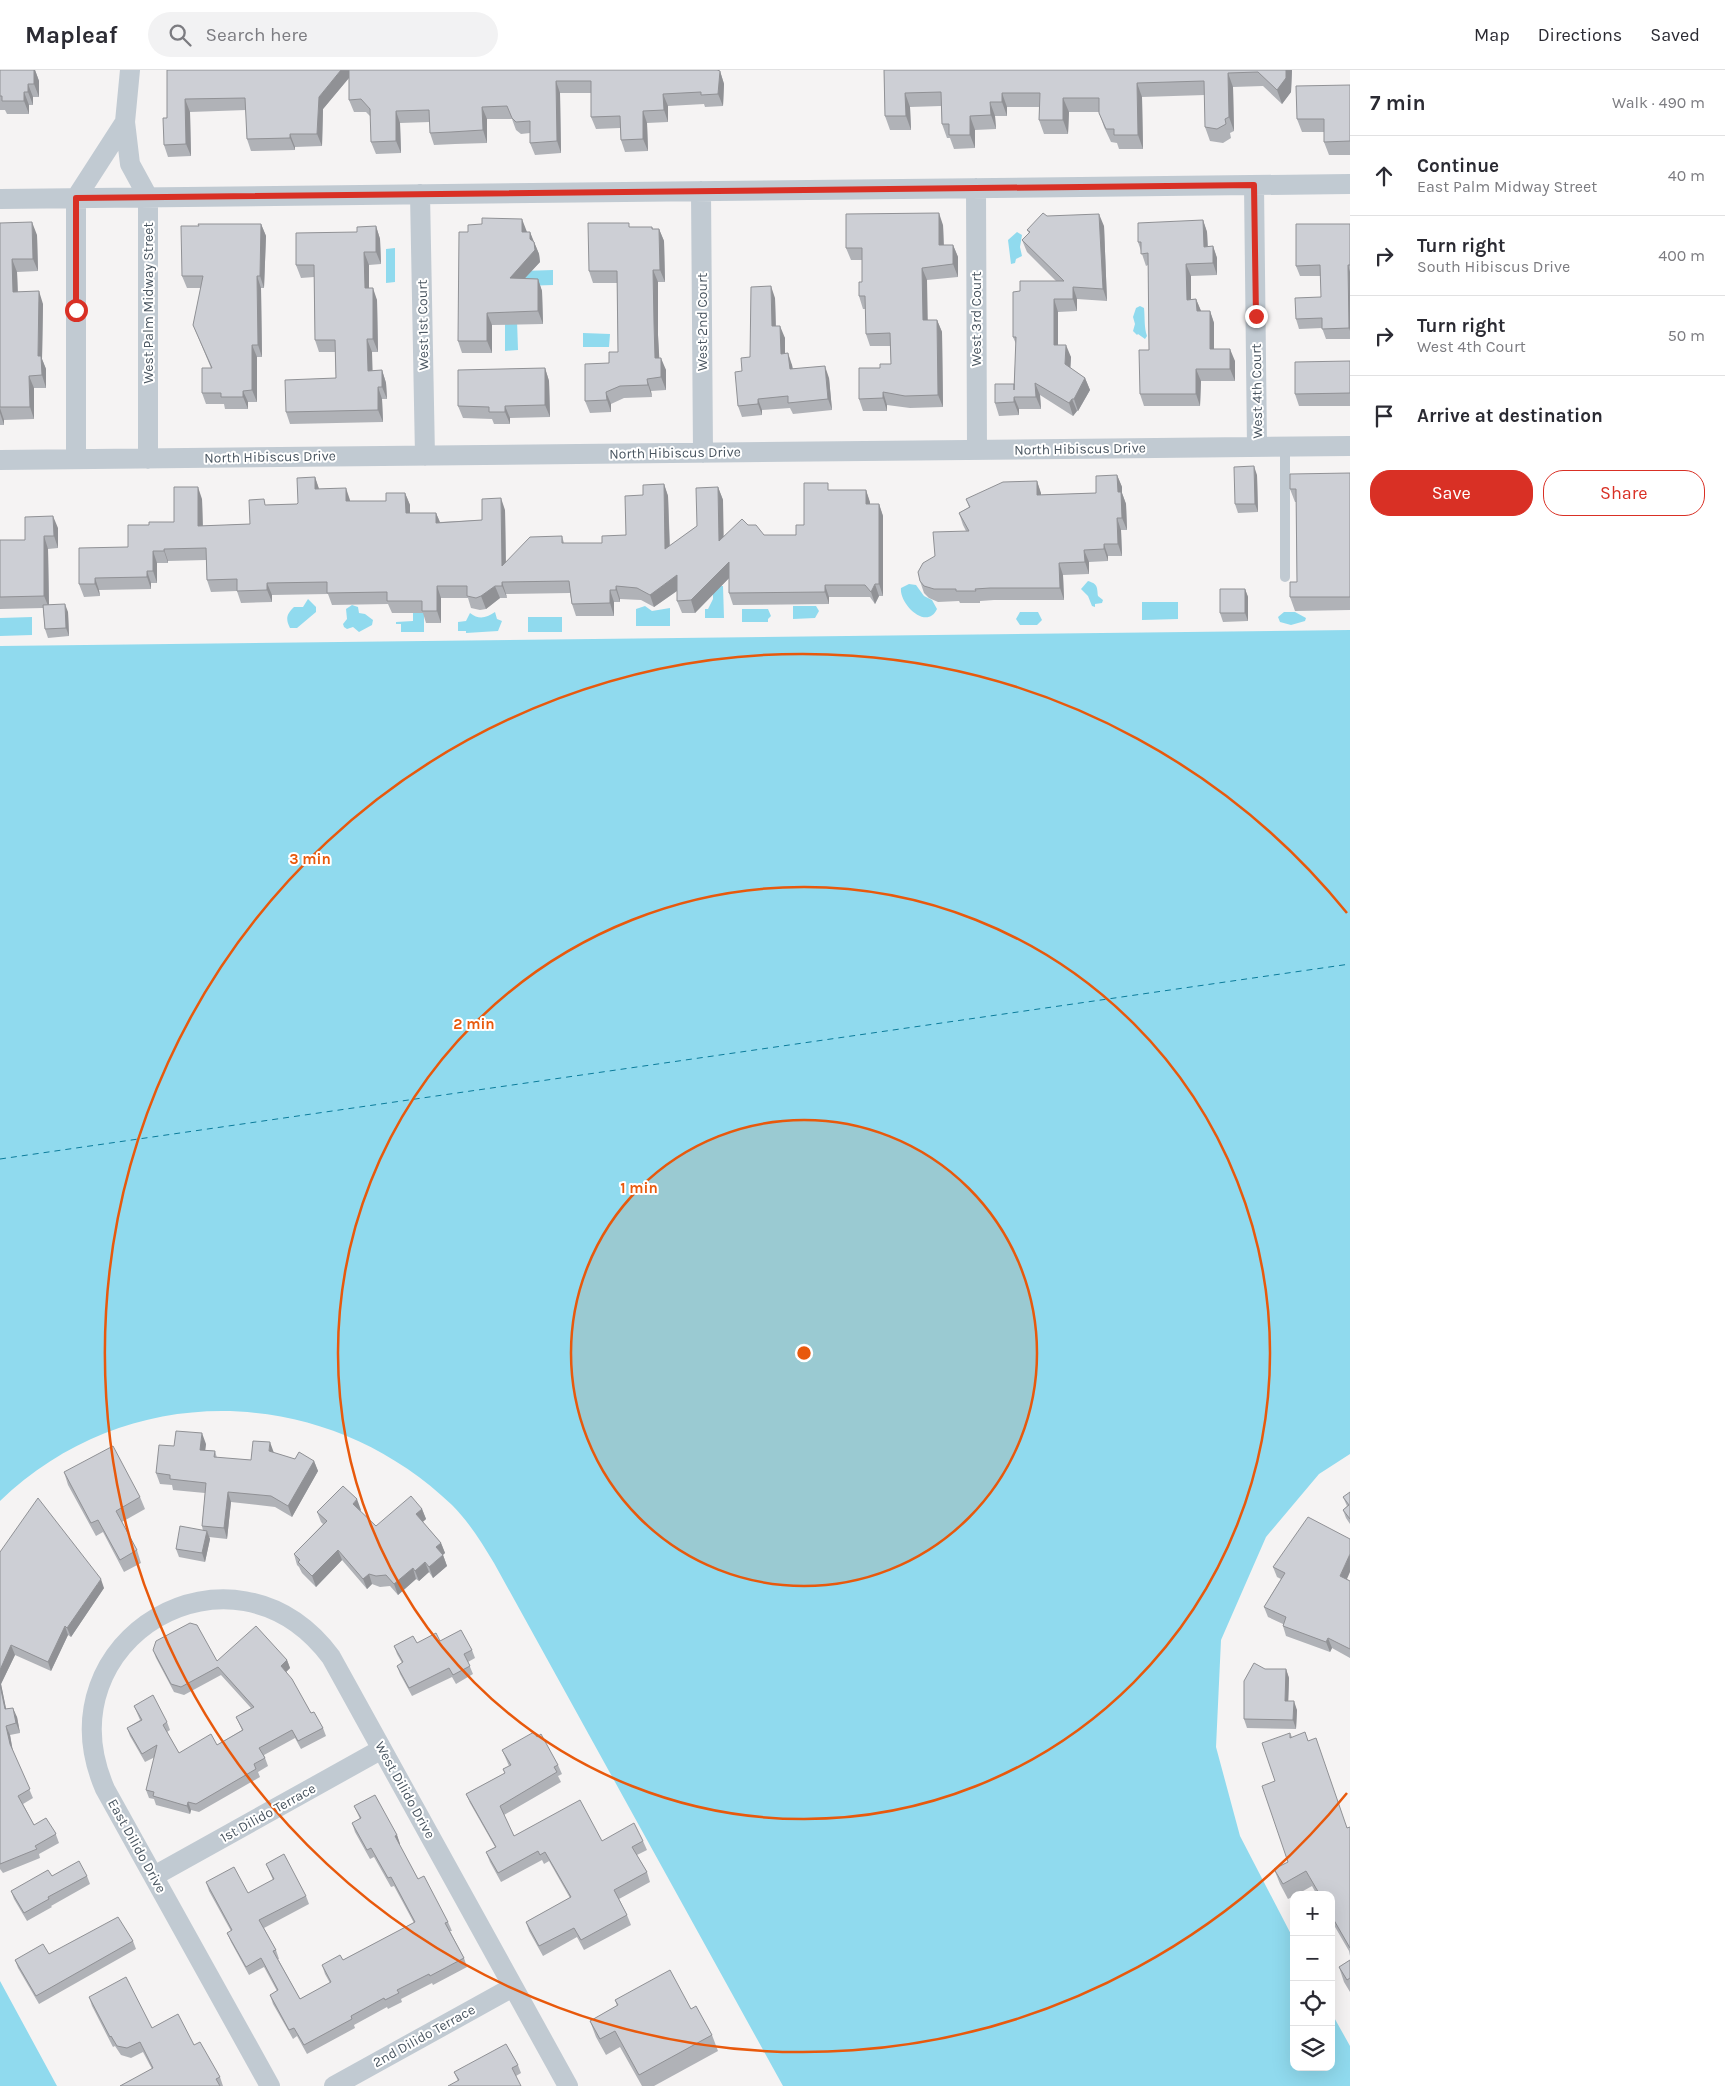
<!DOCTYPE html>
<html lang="en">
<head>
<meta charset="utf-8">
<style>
	:root { --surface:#fff; --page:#f2f2f3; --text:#2b2b33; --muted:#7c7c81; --line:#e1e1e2; --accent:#d93025 }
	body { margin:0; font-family:Karla,sans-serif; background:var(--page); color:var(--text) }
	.controls { position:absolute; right:15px; bottom:15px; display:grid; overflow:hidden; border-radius:10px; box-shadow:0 5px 20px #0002 }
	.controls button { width:45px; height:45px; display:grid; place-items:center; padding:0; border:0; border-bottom:1px solid var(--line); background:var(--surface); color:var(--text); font:25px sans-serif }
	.stop { position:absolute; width:15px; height:15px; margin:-11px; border:4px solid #d93025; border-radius:50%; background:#fff }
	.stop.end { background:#d93025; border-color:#fff; box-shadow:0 1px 5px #0008 }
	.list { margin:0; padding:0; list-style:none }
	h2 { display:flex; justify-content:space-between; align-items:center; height:65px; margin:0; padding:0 20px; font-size:21px }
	h2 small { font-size:16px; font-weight:400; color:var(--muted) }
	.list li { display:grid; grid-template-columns:32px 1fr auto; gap:15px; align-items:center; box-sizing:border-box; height:80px; padding:0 20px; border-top:1px solid var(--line) }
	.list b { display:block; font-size:19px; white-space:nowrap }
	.list p { margin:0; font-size:16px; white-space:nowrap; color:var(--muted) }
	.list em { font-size:16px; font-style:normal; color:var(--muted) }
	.actions { display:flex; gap:10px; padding:15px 20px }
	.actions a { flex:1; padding:11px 0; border:1px solid var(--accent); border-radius:20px; text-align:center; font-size:18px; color:var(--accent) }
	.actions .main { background:var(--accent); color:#fff }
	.icon { flex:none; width:28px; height:28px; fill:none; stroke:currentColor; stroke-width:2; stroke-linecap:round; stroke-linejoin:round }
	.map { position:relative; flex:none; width:1350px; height:2016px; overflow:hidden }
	header { display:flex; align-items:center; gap:30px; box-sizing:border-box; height:70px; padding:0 25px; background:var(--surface); border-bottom:1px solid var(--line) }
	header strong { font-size:24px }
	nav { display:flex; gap:28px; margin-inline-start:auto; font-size:18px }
	.search { width:350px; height:45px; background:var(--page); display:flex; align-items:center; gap:12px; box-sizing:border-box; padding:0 18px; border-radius:28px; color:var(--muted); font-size:19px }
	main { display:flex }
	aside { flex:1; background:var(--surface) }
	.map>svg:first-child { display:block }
	.water { fill:#90daee }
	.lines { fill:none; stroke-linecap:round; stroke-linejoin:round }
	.ferry { stroke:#0c7c9b; stroke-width:1; stroke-dasharray:6 5; stroke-linecap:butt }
	.lane { stroke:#c1cad2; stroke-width:10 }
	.street { stroke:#c1cad2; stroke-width:20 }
	.wall { fill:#b0b2b7 }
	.shaded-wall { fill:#909195 }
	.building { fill:#cdcfd5; stroke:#909195 }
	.route { stroke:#d93025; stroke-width:6 }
	.ring { fill:none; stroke:#e8590c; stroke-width:2.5 }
	.labels { text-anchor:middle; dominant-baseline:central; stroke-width:4; stroke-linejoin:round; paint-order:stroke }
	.street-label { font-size:14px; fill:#4a5661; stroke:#fff }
	.centre { fill:#e8590c; stroke:#fff; stroke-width:2.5 }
	.ring-label { font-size:15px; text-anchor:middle; font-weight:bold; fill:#e8590c; stroke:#fff; stroke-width:4; stroke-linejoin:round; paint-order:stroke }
</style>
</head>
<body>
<header>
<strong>Mapleaf</strong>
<div class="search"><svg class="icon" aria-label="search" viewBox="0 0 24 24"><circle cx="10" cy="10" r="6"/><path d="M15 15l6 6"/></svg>Search here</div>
<nav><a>Map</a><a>Directions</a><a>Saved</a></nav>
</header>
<main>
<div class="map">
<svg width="1350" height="2016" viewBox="0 0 1350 2016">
	<rect width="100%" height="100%" fill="#f5f3f3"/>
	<!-- water -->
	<path class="water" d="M 1017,162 L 1022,165 L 1020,177 L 1022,186 L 1016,189 L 1015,193 L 1011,194 L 1008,170 Z
		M 395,178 L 395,212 L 386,213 L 386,179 Z
		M 553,200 L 553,215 L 523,216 L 523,201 Z
		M 1140,236 L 1144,238 C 1145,247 1144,258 1147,266 L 1145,269 L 1138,264 L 1137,265 L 1133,261 L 1135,254 L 1133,247 L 1136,238 Z
		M 505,250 L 517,250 L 518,280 L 505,281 Z
		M 583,263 L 610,264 L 609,277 L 583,277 Z
		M 1088,511 C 1098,514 1097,517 1098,526 L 1103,530 L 1102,533 L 1095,534 L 1095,537 L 1092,536 L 1088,526 L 1081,519 Z
		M 909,514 L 916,515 L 924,526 L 932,530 L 937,539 C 927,561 899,534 901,518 Z
		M 713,516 L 723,516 L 724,548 L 705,548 L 705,539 L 708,539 L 713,529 Z
		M 308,529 L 316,537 L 316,542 L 297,558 L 290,558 C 285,548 287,544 294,537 L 303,537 Z
		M 424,530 L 424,562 L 401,562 L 401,554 L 396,554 L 396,552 L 413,551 L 413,531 Z
		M 1142,532 L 1178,532 L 1178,549 L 1142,550 Z
		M 352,535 L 358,537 L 359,543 L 365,544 L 373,550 L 372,555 L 359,562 L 353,557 L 347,559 L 344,557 L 343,554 L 347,549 L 346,539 Z
		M 645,536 L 652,541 L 670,538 L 670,556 L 636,556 L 636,539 Z
		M 793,536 L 816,536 L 819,541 L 815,548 L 793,549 Z
		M 742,539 L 768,539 L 771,546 L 768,549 L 768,552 L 742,552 Z
		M 495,542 L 497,549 L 502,551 L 498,561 L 466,563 L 466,561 L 458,561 L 458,552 L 466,551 L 470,543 C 479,550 486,548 495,542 Z
		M 1020,542 L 1038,542 L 1042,550 L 1037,555 L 1020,555 L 1016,549 Z
		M 1284,542 L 1295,542 L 1306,548 L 1305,551 L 1291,555 L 1280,552 L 1278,547 Z
		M 32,547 L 32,565 L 0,566 L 0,548 Z
		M 528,547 L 562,547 L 562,562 L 528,562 Z
		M 1350,560 L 1350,1384 L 1319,1404 L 1266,1467 L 1221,1570 L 1216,1677 L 1240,1766 L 1294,1870 L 1294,1997 L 1331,1997 L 1331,1942 L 1350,1976 L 1350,2016 L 783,2016 L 494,1493 C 482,1473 469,1452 452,1435 C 325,1313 128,1308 0,1431 L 0,576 Z
		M 0,1911 L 57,2016 L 0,2016 Z"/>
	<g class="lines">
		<!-- ferry -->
		<path class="ferry" d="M 0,1089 L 1350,894"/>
		<!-- lane -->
		<path class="lane" d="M 1285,507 L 1285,377"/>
		<!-- street -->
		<path class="street" d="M 130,0 L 125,52 L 130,94 L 148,127 L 148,389
			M 1254,115 L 1257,377
			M 976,118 L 977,380
			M 701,121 L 703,383
			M 420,124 L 425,386
			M 0,129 L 1350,114
			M 76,389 L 76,128 L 125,52
			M 0,390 L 1350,376
			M 154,1806 L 382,1679
			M 270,2016 L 105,1719 C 40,1569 233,1456 331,1587 L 568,2016
			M 334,2016 L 513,1917"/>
	</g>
	<!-- wall -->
	<path class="wall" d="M 0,0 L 35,0 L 39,11 L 39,27 L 33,27 L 33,35 L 29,35 L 29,44 L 7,44 L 5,40 L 0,40 Z
		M 167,0 L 720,1 L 724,14 L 723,36 L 705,37 L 704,34 L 668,36 L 668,52 L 647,53 L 648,81 L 625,82 L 621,70 L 620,58 L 596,59 L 591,47 L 591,23 L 560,23 L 561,83 L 535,85 L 530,73 L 530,63 L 521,64 L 516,60 L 512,49 L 487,49 L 487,73 L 455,74 L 434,75 L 430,63 L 430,52 L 400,53 L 401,83 L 376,84 L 371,72 L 371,47 L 366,42 L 354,42 L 349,30 L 349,8 L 323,39 L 322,76 L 295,77 L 295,80 L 251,81 L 247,69 L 246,40 L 190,42 L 191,86 L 168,87 L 164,75 L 167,48 Z
		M 884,0 L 1292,0 L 1291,22 L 1282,34 L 1263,16 L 1233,17 L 1234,61 L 1230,63 L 1231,68 L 1223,73 L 1210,71 L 1205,57 L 1205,25 L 1142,27 L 1143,79 L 1119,79 L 1117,73 L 1111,72 L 1104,57 L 1099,42 L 1069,42 L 1068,64 L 1044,64 L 1039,50 L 1039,37 L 1007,37 L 1007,46 L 995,46 L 996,59 L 975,60 L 975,78 L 954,79 L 950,68 L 947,68 L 942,54 L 941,36 L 910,37 L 911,60 L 890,60 L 885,46 Z
		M 1350,15 L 1350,85 L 1329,85 L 1324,72 L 1324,62 L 1302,62 L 1297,49 Z
		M 1047,146 L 1104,156 L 1107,231 L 1077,229 L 1077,241 L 1058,242 L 1058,275 L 1071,287 L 1070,298 L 1085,308 L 1090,320 L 1078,341 L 1077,341 L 1073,346 L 1040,325 L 1041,339 L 1019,339 L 1019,345 L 999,346 L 995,333 L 1014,315 L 1016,274 L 1013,267 L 1020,221 L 1056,211 L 1027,182 L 1022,170 L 1029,163 L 1027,160 Z
		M 1203,150 L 1207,162 L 1208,177 L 1213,176 L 1217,188 L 1217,205 L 1191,206 L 1191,229 L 1196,229 L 1201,241 L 1210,241 L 1214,253 L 1214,279 L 1235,291 L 1235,311 L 1201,311 L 1200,336 L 1144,336 L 1140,324 L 1149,280 L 1148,195 L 1146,196 L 1138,172 Z
		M 0,153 L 37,165 L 38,201 L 17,202 L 18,222 L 43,234 L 42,289 L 46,299 L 46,318 L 34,318 L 34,349 L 4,350 L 4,355 L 0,355 Z
		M 261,154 L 266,166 L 264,218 L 261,218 L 262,287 L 257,287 L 257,332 L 248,332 L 248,339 L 225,339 L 224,334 L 206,334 L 202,323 L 211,298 L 193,255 L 201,218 L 187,218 L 182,206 Z
		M 1350,154 L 1350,269 L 1326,269 L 1322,258 L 1299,259 L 1296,249 L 1321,227 L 1321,206 L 1300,206 L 1296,196 Z
		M 943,155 L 944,175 L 953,175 L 958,187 L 958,207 L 927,210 L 927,250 L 937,250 L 942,262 L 943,337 L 910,338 L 887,335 L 887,341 L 863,341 L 859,329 L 880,298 L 891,294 L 890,276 L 870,276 L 866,264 L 866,239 L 863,239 L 859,226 L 862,212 L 862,190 L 851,190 L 846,178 Z
		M 376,156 L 380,169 L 381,194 L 369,195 L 369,218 L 377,230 L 378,282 L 372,282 L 372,301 L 382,300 L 386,313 L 387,329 L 382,329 L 383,352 L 290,354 L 286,342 L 336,308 L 335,282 L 319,282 L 315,270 L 314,207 L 301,208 L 296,195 L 357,162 Z
		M 631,157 L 652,157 L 653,159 L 659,159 L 664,171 L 665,212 L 658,212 L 658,265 L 659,288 L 666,300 L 666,320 L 651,321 L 652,327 L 624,328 L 611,334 L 611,342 L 590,343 L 585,331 L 618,282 L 617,213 L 593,213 L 589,201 Z
		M 527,162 L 530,162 L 533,171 L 534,172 L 539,184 L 540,192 L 525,208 L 538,209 L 542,221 L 543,254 L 492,255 L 492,283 L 462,283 L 458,271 Z
		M 775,228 L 776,256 L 785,268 L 785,284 L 792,295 L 793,299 L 829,308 L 832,340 L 793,344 L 790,338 L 762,340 L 762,345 L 742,347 L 738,336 L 750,287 Z
		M 1350,291 L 1350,336 L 1299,336 L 1295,324 Z
		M 545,298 L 549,311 L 550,347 L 510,348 L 510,354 L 494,354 L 492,349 L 463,348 L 458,336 Z
		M 1350,403 L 1350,540 L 1295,541 L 1290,527 L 1297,512 L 1296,432 L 1295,432 L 1290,419 Z
		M 1117,405 L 1122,417 L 1122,423 L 1126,434 L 1127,460 L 1121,460 L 1122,486 L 1108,486 L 1108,491 L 1089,492 L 1089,504 L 1063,505 L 1064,530 L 994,530 L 980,531 L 980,533 L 960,533 L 959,531 L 938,532 L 929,528 L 924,523 L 920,511 L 935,486 L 966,461 L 963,455 L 959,443 L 969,437 L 966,429 L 1037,411 L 1041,425 L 1096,423 Z
		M 1257,405 L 1258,442 L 1238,443 L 1235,434 Z
		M 315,407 L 319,419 L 350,431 L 386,431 L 405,423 L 410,435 L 410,443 L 436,443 L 440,452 L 482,450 L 505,440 L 506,492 L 562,466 L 564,473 L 602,473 L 626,465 L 643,425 L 664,414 L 668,426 L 670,476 L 697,456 L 718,417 L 723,430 L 723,467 L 748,455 L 764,465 L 796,465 L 831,420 L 866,420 L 870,434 L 879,434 L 883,446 L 883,526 L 879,526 L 875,534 L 870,527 L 829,527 L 829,534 L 733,535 L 729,523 L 729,508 L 695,543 L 682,543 L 677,531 L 677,521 L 654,537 L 641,530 L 620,529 L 620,532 L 614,532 L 614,546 L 576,546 L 572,534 L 570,523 L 506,524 L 507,528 L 500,528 L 486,539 L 480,540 L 471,538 L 468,528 L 441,528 L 441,553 L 426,553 L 423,543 L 392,543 L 388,534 L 332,535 L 328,524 L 272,525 L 272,532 L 241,533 L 237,521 L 211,522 L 207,510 L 206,490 L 168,491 L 168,493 L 157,493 L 157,513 L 151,513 L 151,519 L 99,520 L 100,526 L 84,527 L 79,514 L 128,477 L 149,455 L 174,452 L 202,429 L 203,456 L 250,454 L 266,435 L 297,434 L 298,433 Z
		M 58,458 L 58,478 L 48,479 L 49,535 L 68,542 L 69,566 L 48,568 L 45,559 L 43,538 L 0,539 L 0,470 L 25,470 Z
		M 1245,519 L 1248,527 L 1248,551 L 1223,552 L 1220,543 Z
		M 206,1374 L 205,1380 L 215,1381 L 217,1388 L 251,1390 L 274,1383 L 295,1389 L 314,1391 L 318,1401 L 292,1447 L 275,1437 L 231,1432 L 227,1469 L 209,1467 L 210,1469 L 205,1492 L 179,1487 L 176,1479 L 203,1461 L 202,1456 L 205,1423 L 173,1420 L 172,1415 L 160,1414 L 156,1403 L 174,1376 Z
		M 64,1402 L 140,1427 L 145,1439 L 122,1452 L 137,1480 L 141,1493 L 124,1502 L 103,1462 L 96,1466 L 68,1415 Z
		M 1350,1422 L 1350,1454 L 1346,1448 L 1343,1440 L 1347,1436 L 1343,1427 Z
		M 422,1439 L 426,1449 L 423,1452 L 441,1473 L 445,1483 L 443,1485 L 447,1496 L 433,1508 L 429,1502 L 419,1511 L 416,1509 L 398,1525 L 390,1516 L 380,1517 L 372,1514 L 367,1519 L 342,1490 L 316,1517 L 302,1503 L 299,1497 L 297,1495 L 294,1484 L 323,1454 L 321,1452 L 317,1442 L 361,1440 L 360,1441 L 376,1456 Z
		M 0,1482 L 104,1518 L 71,1567 L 68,1565 L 51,1601 L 15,1585 L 1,1614 L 6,1639 L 17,1647 L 20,1663 L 10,1665 L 13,1681 L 33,1728 L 23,1734 L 34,1755 L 55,1762 L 59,1773 L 39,1784 L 40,1788 L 3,1803 L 0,1799 Z
		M 1273,1497 L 1347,1509 L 1350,1511 L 1350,1588 L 1332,1578 L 1330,1582 L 1286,1566 L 1283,1556 L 1283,1554 L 1268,1547 L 1264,1537 L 1281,1509 L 1277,1507 Z
		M 440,1571 L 472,1580 L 475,1588 L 468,1592 L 473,1604 L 456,1614 L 452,1607 L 412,1626 L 400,1604 L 397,1596 L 402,1593 L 397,1584 L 394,1576 Z
		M 153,1580 L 217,1591 L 287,1590 L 290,1598 L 286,1602 L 311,1643 L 323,1658 L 326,1666 L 301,1679 L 295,1668 L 264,1685 L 268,1696 L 258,1702 L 260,1707 L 199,1742 L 191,1740 L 190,1744 L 156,1735 L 154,1729 L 149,1728 L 146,1720 L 155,1687 L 145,1692 L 130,1666 L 127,1658 L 140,1650 L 134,1636 L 167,1652 L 170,1660 L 167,1662 L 179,1683 L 217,1675 L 242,1660 L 236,1647 L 251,1638 L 221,1605 L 184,1625 L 174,1622 L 156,1588 Z
		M 1265,1599 L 1286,1599 L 1289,1608 L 1288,1631 L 1297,1640 L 1296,1659 L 1247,1658 L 1244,1649 Z
		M 1290,1663 L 1292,1667 L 1308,1671 L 1347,1758 L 1350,1757 L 1350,1886 L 1349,1881 L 1331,1850 L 1331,1825 L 1317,1825 L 1312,1816 L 1296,1825 L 1294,1825 L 1294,1826 L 1288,1829 L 1280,1814 L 1274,1799 L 1288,1792 Z
		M 537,1667 L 558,1695 L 562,1704 L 558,1706 L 561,1712 L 504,1745 L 514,1766 L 602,1771 L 643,1771 L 647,1780 L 637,1785 L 647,1802 L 650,1812 L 619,1829 L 627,1845 L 631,1855 L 584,1880 L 577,1867 L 543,1886 L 529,1861 L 526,1852 L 570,1828 L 549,1791 L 544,1794 L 542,1790 L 501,1812 L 490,1792 L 486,1782 L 495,1777 L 470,1733 L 466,1724 L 505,1703 L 503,1699 L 509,1696 L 506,1689 L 502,1680 Z
		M 354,1736 L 397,1765 L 400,1774 L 399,1774 L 418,1809 L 448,1852 L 452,1861 L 450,1861 L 464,1888 L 467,1897 L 433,1915 L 432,1913 L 401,1929 L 402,1932 L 388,1939 L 387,1937 L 354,1955 L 355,1958 L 307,1984 L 297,1966 L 293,1969 L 273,1934 L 270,1925 L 277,1921 L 264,1897 L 249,1905 L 231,1872 L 227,1863 L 231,1861 L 209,1821 L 206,1812 L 248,1823 L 273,1810 L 266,1794 L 306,1826 L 309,1834 L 264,1858 L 276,1880 L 279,1889 L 278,1889 L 300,1929 L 330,1913 L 325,1904 L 322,1895 L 343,1890 L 414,1853 L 394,1816 L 391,1817 L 374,1787 L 370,1789 L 355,1762 L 352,1753 L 360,1749 Z
		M 52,1806 L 87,1806 L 90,1814 L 51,1836 L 52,1837 L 27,1851 L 14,1829 L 11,1821 Z
		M 133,1871 L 136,1879 L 39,1934 L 18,1898 L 15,1890 Z
		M 1350,1890 L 1350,1922 L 1344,1912 L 1339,1897 Z
		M 89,1927 L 152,1958 L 194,1975 L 220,2007 L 223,2016 L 120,2016 L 152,1999 L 143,1982 L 131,1988 L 121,1985 L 115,1976 L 113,1977 L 92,1936 Z
		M 615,1930 L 691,1939 L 712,1965 L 718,1981 L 654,2016 L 642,2016 L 620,1977 L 606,1985 L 596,1967 L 590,1951 L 617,1936 Z
		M 518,1995 L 521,2003 L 516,2006 L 458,2011 L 454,2002 Z"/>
	<!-- shaded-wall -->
	<path class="shaded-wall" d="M 34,0 L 35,0 L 39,11 L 39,27 L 34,14 Z
		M 341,0 L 352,0 L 353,3 L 323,39 L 322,76 L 317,64 L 319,27 Z
		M 1286,0 L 1292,0 L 1291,22 L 1282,34 L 1277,20 Z
		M 720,1 L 724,14 L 723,36 L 718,24 Z
		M 1228,3 L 1233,17 L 1234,61 L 1229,47 Z
		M 556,11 L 560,23 L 561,83 L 557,71 Z
		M 1137,13 L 1142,27 L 1143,79 L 1138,65 Z
		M 28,14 L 33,27 L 33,35 L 28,22 Z
		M 24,22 L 29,35 L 29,44 L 24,31 Z
		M 905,23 L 910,37 L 911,60 L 906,46 Z
		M 1002,23 L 1007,37 L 1007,46 L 1002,32 Z
		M 663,24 L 668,36 L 668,52 L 664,40 Z
		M 1063,28 L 1069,42 L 1068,64 L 1063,50 Z
		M 185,29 L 190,42 L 191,86 L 186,74 Z
		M 990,32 L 995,46 L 996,59 L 991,45 Z
		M 482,37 L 487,49 L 487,73 L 483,60 Z
		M 396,41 L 400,53 L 401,83 L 396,71 Z
		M 643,41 L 647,53 L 648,81 L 643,69 Z
		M 970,46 L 975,60 L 975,78 L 970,65 Z
		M 290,64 L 295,77 L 295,80 L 290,68 Z
		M 939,143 L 943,155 L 944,187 L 939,175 Z
		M 1099,144 L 1104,156 L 1107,231 L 1103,219 Z
		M 522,149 L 527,162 L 527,174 L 522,162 Z
		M 1203,150 L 1207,162 L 1208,189 L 1204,177 Z
		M 32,152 L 37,165 L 38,201 L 33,189 Z
		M 261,154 L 266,166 L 264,218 L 260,206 Z
		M 376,156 L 380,169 L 381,194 L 376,182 Z
		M 659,159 L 664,171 L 665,212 L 660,200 Z
		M 530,162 L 539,184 L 540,192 L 514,220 L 510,208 L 530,169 Z
		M 953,175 L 958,187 L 958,207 L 953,194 Z
		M 1213,176 L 1217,188 L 1217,205 L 1213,193 Z
		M 364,182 L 369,195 L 369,230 L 365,218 Z
		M 12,189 L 17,202 L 18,234 L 13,222 Z
		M 1186,194 L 1191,206 L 1191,242 L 1187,230 Z
		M 1348,195 L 1350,202 L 1350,261 L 1349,258 Z
		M 922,198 L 927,210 L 928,262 L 923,250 Z
		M 653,200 L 658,212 L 658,265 L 660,300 L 655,288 L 654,253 Z
		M 257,206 L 261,218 L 262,287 L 258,275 Z
		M 538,209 L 542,221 L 543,254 L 538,241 Z
		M 771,216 L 775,228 L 776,268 L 772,256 Z
		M 1073,217 L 1077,229 L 1077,241 L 1073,229 Z
		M 373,218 L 377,230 L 378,282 L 373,269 Z
		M 39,221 L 43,234 L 42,289 L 46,299 L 46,318 L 42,305 L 38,286 Z
		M 1054,229 L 1058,242 L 1058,288 L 1054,275 Z
		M 1196,229 L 1201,241 L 1197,241 Z
		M 1210,241 L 1214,253 L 1214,291 L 1210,279 Z
		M 487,243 L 492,255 L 492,283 L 487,271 Z
		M 937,250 L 942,262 L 943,337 L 938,325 Z
		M 780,256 L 785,268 L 785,295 L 781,284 Z
		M 367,269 L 372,282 L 373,313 L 368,301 Z
		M 252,275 L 257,287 L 257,332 L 252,320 Z
		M 1066,275 L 1071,287 L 1070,306 L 1065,294 Z
		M 1230,279 L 1235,291 L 1235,311 L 1230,299 Z
		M 788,283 L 792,295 L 794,310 L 790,299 Z
		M 661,288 L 666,300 L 666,320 L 661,307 Z
		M 825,296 L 829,308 L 832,340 L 828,329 Z
		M 545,298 L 549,311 L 550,347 L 545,335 Z
		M 1196,299 L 1201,311 L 1200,336 L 1196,324 Z
		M 382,300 L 386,313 L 387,329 L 382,317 Z
		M 29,306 L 34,318 L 34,349 L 30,337 Z
		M 1085,308 L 1090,320 L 1078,341 L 1074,329 Z
		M 647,309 L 651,321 L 652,327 L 648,315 Z
		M 1035,313 L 1040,325 L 1041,339 L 1036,327 Z
		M 378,317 L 382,329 L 383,352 L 378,340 Z
		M 243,321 L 248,332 L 248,339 L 243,327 Z
		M 606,322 L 611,334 L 611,342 L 607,330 Z
		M 883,322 L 887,335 L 887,341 L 883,328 Z
		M 1014,327 L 1019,339 L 1019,345 L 1014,332 Z
		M 758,329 L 762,340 L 762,345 L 758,334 Z
		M 1072,329 L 1077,341 L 1073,346 L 1069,333 Z
		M 505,336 L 510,348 L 510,354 L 505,342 Z
		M 0,338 L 4,350 L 4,355 L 0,343 Z
		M 1254,396 L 1257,405 L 1258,442 L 1255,434 Z
		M 1117,405 L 1122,417 L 1122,423 L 1126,434 L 1127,460 L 1122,448 L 1118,422 Z
		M 315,407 L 319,419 L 315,419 Z
		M 1037,411 L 1041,423 L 1041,437 L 1037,425 Z
		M 664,414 L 668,426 L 670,491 L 665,479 Z
		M 198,417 L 202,429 L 203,468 L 198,456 Z
		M 718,417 L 723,430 L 724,483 L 719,471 Z
		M 346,418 L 350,430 L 350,443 L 346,431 Z
		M 866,420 L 870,432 L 870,446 L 866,434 Z
		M 405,423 L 410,435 L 410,455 L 406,443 Z
		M 501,428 L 505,440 L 506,508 L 502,496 Z
		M 879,434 L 883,446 L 883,526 L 879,514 Z
		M 436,443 L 441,455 L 436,453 Z
		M 53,446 L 58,458 L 58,478 L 54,466 Z
		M 1117,448 L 1121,460 L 1122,486 L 1118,474 Z
		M 44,466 L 48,479 L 49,538 L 44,526 Z
		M 1104,474 L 1108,486 L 1108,491 L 1104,479 Z
		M 164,479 L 168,491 L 168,493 L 164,481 Z
		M 1084,480 L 1089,492 L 1089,504 L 1085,492 Z
		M 153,481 L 157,493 L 157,513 L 153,501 Z
		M 729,492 L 733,504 L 695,543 L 691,530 Z
		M 1059,493 L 1063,505 L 1064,530 L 1060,518 Z
		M 147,501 L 151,513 L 151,519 L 147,507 Z
		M 677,505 L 681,518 L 654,537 L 650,525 Z
		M 95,508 L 99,520 L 100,526 L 95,514 Z
		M 502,512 L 506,524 L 507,528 L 502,516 Z
		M 267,513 L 272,525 L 272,532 L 267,520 Z
		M 875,514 L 879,526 L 875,534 L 871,522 Z
		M 825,515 L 829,527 L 829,534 L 825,522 Z
		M 437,516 L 441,528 L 441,553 L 437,541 Z
		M 495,516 L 500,528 L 486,539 L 481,526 Z
		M 616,516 L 620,529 L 620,532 L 616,520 Z
		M 1245,519 L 1248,527 L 1248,551 L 1245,543 Z
		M 610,520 L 614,532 L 614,546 L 610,533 Z
		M 65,534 L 68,542 L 69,566 L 66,558 Z
		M 202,1363 L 206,1374 L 204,1390 L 200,1380 Z
		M 270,1372 L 274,1383 L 269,1381 Z
		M 314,1391 L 318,1401 L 292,1447 L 288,1436 Z
		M 228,1422 L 231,1432 L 227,1469 L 224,1458 Z
		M 357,1429 L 361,1440 L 357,1444 L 353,1434 Z
		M 422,1439 L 426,1449 L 420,1454 L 416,1444 Z
		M 207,1461 L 210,1469 L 205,1492 L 202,1483 Z
		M 441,1473 L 445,1483 L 440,1487 L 436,1477 Z
		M 338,1480 L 342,1490 L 316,1517 L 312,1506 Z
		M 1350,1484 L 1350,1502 L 1344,1516 L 1340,1506 Z
		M 443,1485 L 447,1496 L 433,1508 L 429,1497 Z
		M 425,1492 L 429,1502 L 419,1511 L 415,1501 Z
		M 413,1498 L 416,1509 L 398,1525 L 394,1514 Z
		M 369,1504 L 372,1514 L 367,1519 L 363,1509 Z
		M 101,1509 L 104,1518 L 71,1567 L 67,1558 Z
		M 65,1556 L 68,1565 L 51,1601 L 48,1592 Z
		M 1328,1568 L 1332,1578 L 1330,1582 L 1326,1572 Z
		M 11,1575 L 15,1585 L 1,1614 L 8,1648 L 5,1639 L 0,1615 L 0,1600 Z
		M 287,1590 L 290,1598 L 284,1604 L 281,1596 Z
		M 1286,1599 L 1289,1608 L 1288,1639 L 1285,1631 Z
		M 1294,1631 L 1297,1640 L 1296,1659 L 1293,1650 Z
		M 13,1638 L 17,1647 L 20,1663 L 16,1653 Z
		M 6,1656 L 10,1665 L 13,1683 L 10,1674 Z
		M 188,1732 L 191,1740 L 190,1744 L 187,1736 Z
		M 397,1765 L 400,1774 L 398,1775 L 395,1766 Z"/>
	<!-- building -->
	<path class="building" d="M 0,0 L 34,0 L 34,14 L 28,14 L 28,22 L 24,22 L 24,31 L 2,31 L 2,26 L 0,26 Z
		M 167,0 L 341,0 L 319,27 L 317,64 L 290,64 L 290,68 L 247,69 L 245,28 L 185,29 L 186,74 L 164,75 L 163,48 L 167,48 Z
		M 349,0 L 717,0 L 720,1 L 718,24 L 701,25 L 701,22 L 663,24 L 664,40 L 643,41 L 643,69 L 621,70 L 620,46 L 591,47 L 591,11 L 556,11 L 557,71 L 530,73 L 530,51 L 516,52 L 512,48 L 507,36 L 482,37 L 483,60 L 451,62 L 430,63 L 429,40 L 396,41 L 396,71 L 371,72 L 370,39 L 361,29 L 349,30 Z
		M 884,0 L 1286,0 L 1286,8 L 1277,20 L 1258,2 L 1228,3 L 1229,47 L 1225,49 L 1226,54 L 1217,59 L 1205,57 L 1204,11 L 1137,13 L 1138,65 L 1114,65 L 1114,59 L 1106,59 L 1099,43 L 1099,28 L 1063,28 L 1063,50 L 1039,50 L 1040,23 L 1002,23 L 1002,32 L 990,32 L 991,45 L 970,46 L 970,65 L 949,65 L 949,54 L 942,54 L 941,22 L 905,23 L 906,46 L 885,46 Z
		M 1350,15 L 1350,71 L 1324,72 L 1324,49 L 1297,49 L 1296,16 Z
		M 939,143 L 939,175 L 953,175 L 953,194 L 922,198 L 923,250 L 937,250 L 938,325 L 905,326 L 883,322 L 883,328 L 859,329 L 859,298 L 880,298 L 880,294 L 891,294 L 890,263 L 866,264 L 865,226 L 859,226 L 859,212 L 862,212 L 862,178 L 846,178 L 846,144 Z
		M 1043,143 L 1047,146 L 1099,144 L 1103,219 L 1073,217 L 1073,229 L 1054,229 L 1054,275 L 1066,275 L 1065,294 L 1085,308 L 1074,329 L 1072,329 L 1069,333 L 1035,313 L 1036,327 L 1014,327 L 1014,332 L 995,333 L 995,314 L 1014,314 L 1014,320 L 1016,267 L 1013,267 L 1013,222 L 1020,221 L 1020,211 L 1064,211 L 1022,170 L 1030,162 L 1027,160 Z
		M 482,148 L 522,149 L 522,162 L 530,162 L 530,169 L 534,172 L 535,180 L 510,208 L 538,209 L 538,241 L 487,243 L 487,271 L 458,271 L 459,162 L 468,162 L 468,155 L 482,154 Z
		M 1203,150 L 1204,177 L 1213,176 L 1213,193 L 1186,194 L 1187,230 L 1196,229 L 1197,241 L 1210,241 L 1210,279 L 1230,279 L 1230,299 L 1196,299 L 1196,324 L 1140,324 L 1139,280 L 1149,280 L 1148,183 L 1141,184 L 1141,172 L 1138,172 L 1138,153 Z
		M 32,152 L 33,189 L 12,189 L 13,222 L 39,221 L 38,286 L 41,286 L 42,305 L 29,306 L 30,337 L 0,337 L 0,153 Z
		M 588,153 L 629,153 L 629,157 L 652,157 L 652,159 L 659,159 L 660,200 L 653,200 L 654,253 L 655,288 L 661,288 L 661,307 L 647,309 L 648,315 L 620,316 L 606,322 L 607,330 L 585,331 L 585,294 L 609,293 L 609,282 L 618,282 L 617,201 L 589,201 Z
		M 198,154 L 261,154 L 260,206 L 257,206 L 258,275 L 252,275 L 252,320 L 243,321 L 243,327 L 221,327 L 221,323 L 202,323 L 202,298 L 212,298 L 193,255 L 203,206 L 182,206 L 181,156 L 199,156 Z
		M 1296,154 L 1350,154 L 1350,195 L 1348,195 L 1349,258 L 1322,259 L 1322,248 L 1296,249 L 1295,228 L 1321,227 L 1320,195 L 1296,196 Z
		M 376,156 L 376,182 L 364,182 L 365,218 L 373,218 L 373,269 L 367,269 L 368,301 L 382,300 L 382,317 L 378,317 L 378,340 L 286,342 L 285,310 L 336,308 L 335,270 L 315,270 L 314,195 L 296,195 L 296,163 L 357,162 L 357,157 Z
		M 771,216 L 772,256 L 780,256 L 781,284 L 788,283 L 790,299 L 825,296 L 828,329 L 788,333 L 788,326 L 758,329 L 758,334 L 738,336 L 735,302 L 742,301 L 741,288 L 750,287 L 751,217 Z
		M 1350,291 L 1350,323 L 1295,324 L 1295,292 Z
		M 545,298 L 545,335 L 505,336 L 505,342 L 489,342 L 489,337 L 458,336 L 458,300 Z
		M 1254,396 L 1255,434 L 1235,434 L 1234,397 Z
		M 1350,403 L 1350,527 L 1290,527 L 1290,512 L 1297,512 L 1296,419 L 1290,419 L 1290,404 Z
		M 1117,405 L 1118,422 L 1121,422 L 1122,448 L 1117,448 L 1118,474 L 1104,474 L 1104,479 L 1084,480 L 1085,492 L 1059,493 L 1060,518 L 990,518 L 975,519 L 976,521 L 956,521 L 956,519 L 934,519 L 924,516 L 920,511 L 918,502 L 923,493 L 935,486 L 933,462 L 969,461 L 959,443 L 970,437 L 966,429 L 1003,412 L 1037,411 L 1037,425 L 1096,423 L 1096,406 Z
		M 315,407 L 315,419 L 346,418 L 346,431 L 386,431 L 386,423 L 405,423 L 406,443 L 436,443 L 436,453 L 482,450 L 482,429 L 501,428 L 502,496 L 530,467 L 562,466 L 562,473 L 602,473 L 602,466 L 626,465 L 625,426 L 643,425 L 643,415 L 664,414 L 665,479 L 697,456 L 696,418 L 718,417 L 719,471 L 742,449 L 748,455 L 756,455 L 764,465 L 796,465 L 796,455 L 804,455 L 804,413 L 828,413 L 828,420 L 866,420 L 866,434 L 879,434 L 879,514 L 875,514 L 871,522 L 865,515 L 825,515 L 825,522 L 729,523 L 729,492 L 691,530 L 677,531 L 677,505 L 650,525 L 637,518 L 616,516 L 616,520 L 610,520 L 610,533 L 572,534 L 569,511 L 502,512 L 502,516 L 495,516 L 481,526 L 476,528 L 467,526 L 467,516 L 437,516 L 437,541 L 422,541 L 422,531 L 387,531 L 387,522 L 327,523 L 327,512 L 267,513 L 267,520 L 237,521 L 237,509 L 207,510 L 206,478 L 164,479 L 164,481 L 153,481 L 153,501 L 147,501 L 147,507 L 95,508 L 95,514 L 79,514 L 79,478 L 128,477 L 128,455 L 149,455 L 149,452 L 174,452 L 174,417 L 198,417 L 198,456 L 250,454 L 249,430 L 264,429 L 265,435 L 297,434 L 298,433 L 297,408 Z
		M 53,446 L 54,466 L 44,466 L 44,526 L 0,527 L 0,470 L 25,470 L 25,447 Z
		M 1220,519 L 1245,519 L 1245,543 L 1220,543 Z
		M 65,534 L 66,558 L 45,559 L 43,535 Z
		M 176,1361 L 202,1363 L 200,1380 L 215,1381 L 214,1387 L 251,1390 L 253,1371 L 270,1372 L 269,1381 L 295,1389 L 299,1382 L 314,1391 L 288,1436 L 271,1426 L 228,1422 L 224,1458 L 202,1456 L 206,1413 L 170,1409 L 170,1405 L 156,1403 L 159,1375 L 174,1376 Z
		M 113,1376 L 140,1427 L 116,1441 L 137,1480 L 120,1490 L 98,1450 L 91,1453 L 64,1402 Z
		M 343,1416 L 357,1429 L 353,1434 L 376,1456 L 411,1426 L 422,1439 L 416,1444 L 441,1473 L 436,1477 L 443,1485 L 429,1497 L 425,1492 L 415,1501 L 413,1498 L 394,1514 L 386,1505 L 376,1506 L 369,1504 L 363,1509 L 338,1480 L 312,1506 L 298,1492 L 300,1490 L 294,1484 L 327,1451 L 317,1442 Z
		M 1350,1422 L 1350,1449 L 1343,1440 L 1349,1435 L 1343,1427 Z
		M 38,1428 L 101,1509 L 67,1558 L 65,1556 L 48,1592 L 11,1575 L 0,1600 L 0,1482 Z
		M 1308,1447 L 1350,1469 L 1350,1484 L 1340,1506 L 1350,1511 L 1350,1579 L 1328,1568 L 1326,1572 L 1283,1556 L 1286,1547 L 1264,1537 L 1285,1503 L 1273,1497 Z
		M 180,1456 L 207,1461 L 202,1483 L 176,1479 Z
		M 190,1553 L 197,1555 L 217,1591 L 256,1556 L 287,1590 L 281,1596 L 292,1609 L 311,1643 L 314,1642 L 323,1658 L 298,1671 L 292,1660 L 259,1678 L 265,1688 L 254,1694 L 256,1699 L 196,1734 L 188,1732 L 187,1736 L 153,1726 L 154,1722 L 146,1720 L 157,1675 L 142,1684 L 127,1658 L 142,1650 L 134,1636 L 153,1625 L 167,1652 L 163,1655 L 179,1683 L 211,1664 L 217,1675 L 243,1660 L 236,1647 L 254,1637 L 218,1597 L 181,1617 L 171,1614 L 153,1580 L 156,1571 Z
		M 461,1560 L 472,1580 L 464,1584 L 470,1596 L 453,1605 L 449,1598 L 409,1618 L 397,1596 L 403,1592 L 394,1576 L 413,1566 L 417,1573 L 436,1563 L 440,1571 Z
		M 1254,1593 L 1265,1599 L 1286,1599 L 1285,1631 L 1294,1631 L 1293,1650 L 1244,1649 L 1244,1611 Z
		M 0,1615 L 5,1639 L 13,1638 L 16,1653 L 6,1656 L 10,1674 L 30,1719 L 18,1726 L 34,1755 L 46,1748 L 55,1762 L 56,1764 L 35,1776 L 37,1779 L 0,1794 Z
		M 534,1662 L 537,1667 L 541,1664 L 558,1695 L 554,1697 L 557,1702 L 500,1736 L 514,1766 L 580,1730 L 602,1771 L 634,1753 L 643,1771 L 632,1777 L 647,1802 L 614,1820 L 627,1845 L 581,1870 L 574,1858 L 539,1876 L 526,1852 L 571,1827 L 545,1782 L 540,1785 L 538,1781 L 498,1803 L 486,1782 L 496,1777 L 466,1724 L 505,1703 L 503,1699 L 511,1695 L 502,1680 Z
		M 1305,1662 L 1308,1671 L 1316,1668 L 1347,1758 L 1350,1757 L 1350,1878 L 1331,1845 L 1331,1825 L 1320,1825 L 1306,1801 L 1283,1814 L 1274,1799 L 1288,1792 L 1262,1716 L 1275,1711 L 1262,1673 L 1290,1663 L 1290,1668 Z
		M 375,1725 L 397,1765 L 395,1766 L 418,1809 L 424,1806 L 448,1852 L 445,1853 L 464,1888 L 430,1906 L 429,1904 L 397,1920 L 399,1923 L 385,1930 L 384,1928 L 351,1946 L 352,1949 L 304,1975 L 294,1958 L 289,1960 L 270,1925 L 278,1920 L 261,1888 L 246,1897 L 227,1863 L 232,1860 L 206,1812 L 234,1797 L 248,1823 L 274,1809 L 266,1794 L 284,1784 L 306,1826 L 259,1850 L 276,1880 L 273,1881 L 300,1929 L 331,1912 L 322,1895 L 340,1885 L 343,1890 L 415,1852 L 391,1807 L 388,1808 L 371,1778 L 367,1780 L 352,1753 L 361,1748 L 354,1736 Z
		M 79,1791 L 87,1806 L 48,1827 L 49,1829 L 24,1843 L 11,1821 L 48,1800 L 52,1806 Z
		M 118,1847 L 133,1871 L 36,1926 L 15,1890 L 43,1874 L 49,1884 Z
		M 1350,1890 L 1350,1908 L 1347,1910 L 1339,1897 Z
		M 670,1900 L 691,1939 L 696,1936 L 712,1965 L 639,2005 L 615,1961 L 600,1969 L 590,1951 L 618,1935 L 615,1930 Z
		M 126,1907 L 152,1958 L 178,1944 L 194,1975 L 200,1972 L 220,2007 L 216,2009 L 220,2016 L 120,2016 L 153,1998 L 140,1972 L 127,1978 L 117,1976 L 111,1966 L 110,1967 L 89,1927 Z
		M 506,1974 L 518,1995 L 512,1998 L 521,2016 L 448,2016 L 459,2010 L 454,2002 Z"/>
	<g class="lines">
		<!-- route -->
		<path class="route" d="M 76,240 L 76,128 L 1254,115 L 1256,246"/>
	</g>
	<!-- distance rings -->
	<circle cx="804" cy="1283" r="233" fill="#e8590c" fill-opacity=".12"/>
	<g class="ring">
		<circle cx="804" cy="1283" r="233"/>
		<circle cx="804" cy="1283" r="466"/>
		<path d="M1347 1723A699 699 0 1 1 1347 843"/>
	</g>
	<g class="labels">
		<!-- street labels -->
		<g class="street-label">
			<text transform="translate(148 233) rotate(-90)">West Palm Midway Street</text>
			<text transform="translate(976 249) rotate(-90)">West 3rd Court</text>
			<text transform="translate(702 252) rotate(-90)">West 2nd Court</text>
			<text transform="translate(423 255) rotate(-91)">West 1st Court</text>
			<text transform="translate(1257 321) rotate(-91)">West 4th Court</text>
			<text transform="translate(1080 379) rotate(-1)">North Hibiscus Drive</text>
			<text transform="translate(675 383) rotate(-1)">North Hibiscus Drive</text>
			<text transform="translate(270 387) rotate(-1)">North Hibiscus Drive</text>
			<text transform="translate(405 1720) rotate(61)">West Dilido Drive</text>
			<text transform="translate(268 1743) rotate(-29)">1st Dilido Terrace</text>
			<text transform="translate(137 1776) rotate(61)">East Dilido Drive</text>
			<text transform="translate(424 1966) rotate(-29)">2nd Dilido Terrace</text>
		</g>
	</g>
	<circle cx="804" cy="1283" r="8" class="centre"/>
	<g class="ring-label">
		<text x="310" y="794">3 min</text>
		<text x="474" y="959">2 min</text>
		<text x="639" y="1123">1 min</text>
	</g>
</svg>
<div class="controls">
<button>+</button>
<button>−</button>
<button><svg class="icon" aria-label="locate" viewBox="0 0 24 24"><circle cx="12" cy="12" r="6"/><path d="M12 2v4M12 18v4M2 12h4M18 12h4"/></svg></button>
<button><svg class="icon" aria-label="layers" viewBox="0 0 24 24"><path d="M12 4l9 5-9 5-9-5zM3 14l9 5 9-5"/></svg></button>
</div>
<div class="stop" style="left:76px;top:240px"></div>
<div class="stop end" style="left:1256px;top:246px"></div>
</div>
<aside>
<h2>7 min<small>Walk · 490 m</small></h2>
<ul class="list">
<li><svg class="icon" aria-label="ahead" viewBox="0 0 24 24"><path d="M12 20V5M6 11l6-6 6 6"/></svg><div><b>Continue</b><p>East Palm Midway Street</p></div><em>40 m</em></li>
<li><svg class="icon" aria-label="right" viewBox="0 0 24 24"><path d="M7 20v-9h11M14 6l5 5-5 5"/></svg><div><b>Turn right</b><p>South Hibiscus Drive</p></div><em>400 m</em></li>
<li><svg class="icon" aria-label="right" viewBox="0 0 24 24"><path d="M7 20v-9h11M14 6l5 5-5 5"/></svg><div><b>Turn right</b><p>West 4th Court</p></div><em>50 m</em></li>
<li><svg class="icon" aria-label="arrive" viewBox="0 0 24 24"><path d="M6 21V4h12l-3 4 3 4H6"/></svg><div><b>Arrive at destination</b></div></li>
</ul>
<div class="actions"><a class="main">Save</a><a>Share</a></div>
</aside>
</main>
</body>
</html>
